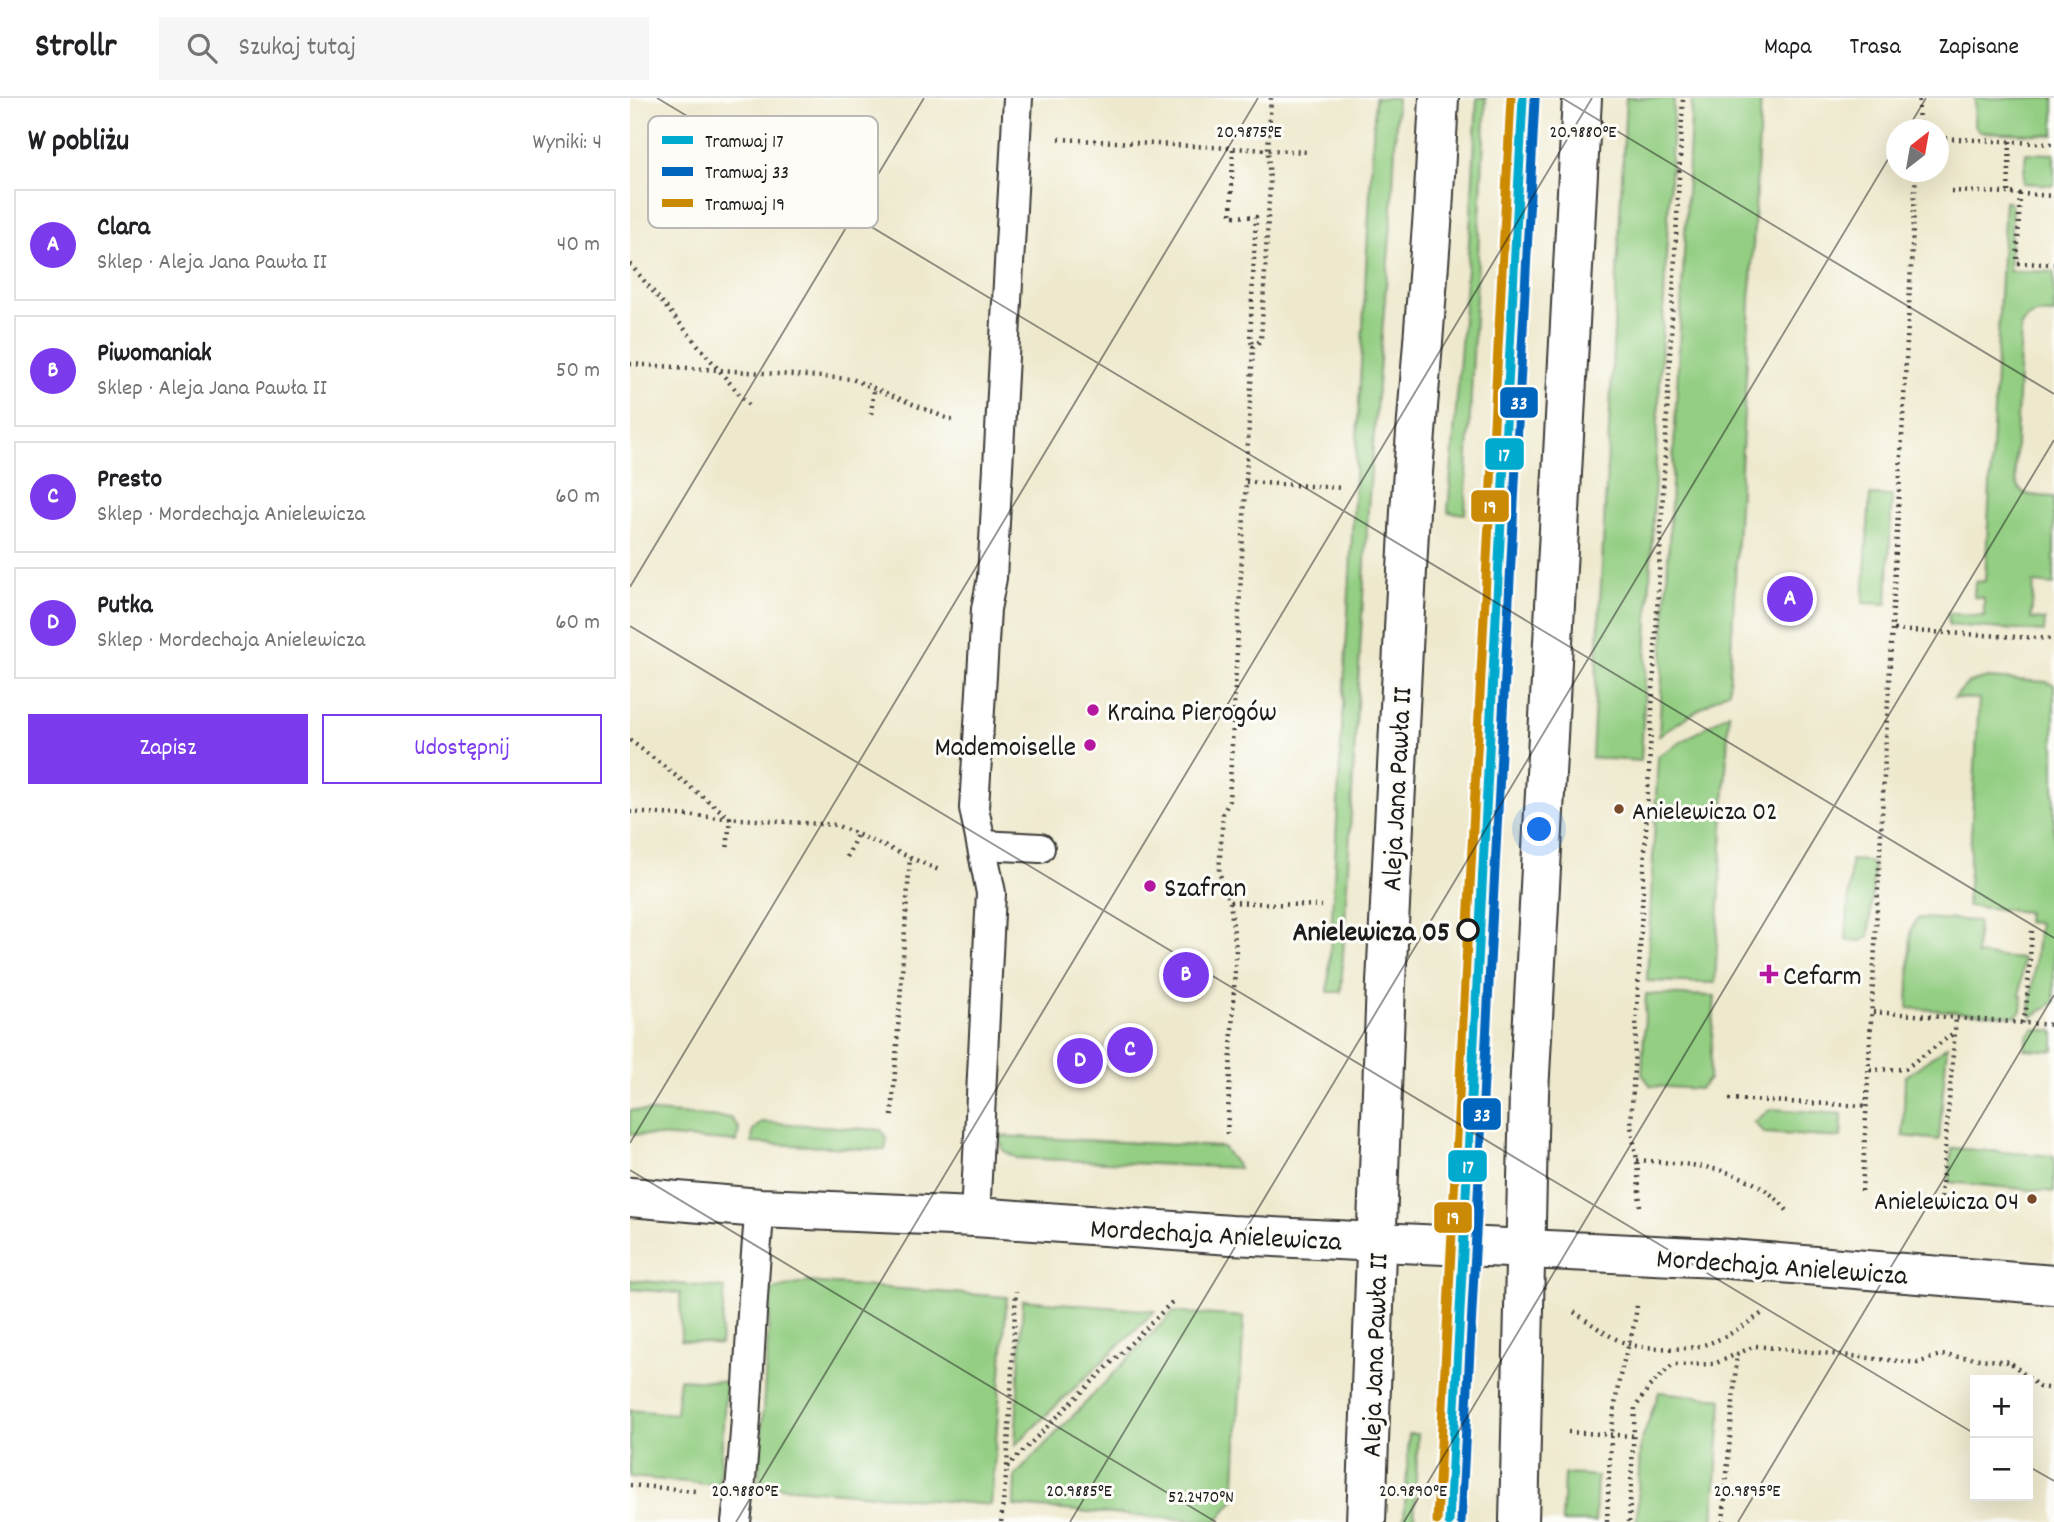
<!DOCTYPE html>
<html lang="pl">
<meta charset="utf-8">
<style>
body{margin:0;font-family:Dekko,sans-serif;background:#f6f6f6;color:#202124}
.controls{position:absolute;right:21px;bottom:21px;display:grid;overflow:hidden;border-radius:0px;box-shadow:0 7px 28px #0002}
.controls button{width:63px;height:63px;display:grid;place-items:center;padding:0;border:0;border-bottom:2px solid #e0e0e0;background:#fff;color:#202124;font:35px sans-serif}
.compass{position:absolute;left:1256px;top:21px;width:63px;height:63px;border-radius:50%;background:#fff;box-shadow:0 7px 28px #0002;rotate:31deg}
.you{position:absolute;left:910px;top:732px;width:24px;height:24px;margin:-18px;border:5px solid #fff;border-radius:50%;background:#1a73e8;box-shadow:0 0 0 10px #1a73e833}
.badge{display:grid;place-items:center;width:46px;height:46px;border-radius:50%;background:#7c3aed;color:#fff;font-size:23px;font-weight:700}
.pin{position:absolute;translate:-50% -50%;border:4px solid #fff;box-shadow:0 2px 7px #0006}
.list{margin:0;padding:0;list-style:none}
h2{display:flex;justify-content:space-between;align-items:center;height:91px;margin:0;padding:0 28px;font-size:30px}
h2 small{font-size:23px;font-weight:400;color:#757577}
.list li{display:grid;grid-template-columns:46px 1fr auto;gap:21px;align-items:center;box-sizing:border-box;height:112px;margin:0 14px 14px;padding:0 14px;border:2px solid #e0e0e0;border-radius:0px}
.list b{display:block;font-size:26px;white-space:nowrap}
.list p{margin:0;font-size:23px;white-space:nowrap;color:#757577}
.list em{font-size:23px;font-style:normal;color:#757577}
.actions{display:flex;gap:14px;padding:21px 28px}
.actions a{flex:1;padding:16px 0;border:2px solid #7c3aed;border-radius:0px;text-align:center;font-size:24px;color:#7c3aed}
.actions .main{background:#7c3aed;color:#fff}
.icon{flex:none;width:38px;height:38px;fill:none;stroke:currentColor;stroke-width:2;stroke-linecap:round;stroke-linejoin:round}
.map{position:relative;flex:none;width:1424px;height:1424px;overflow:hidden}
header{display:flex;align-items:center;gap:42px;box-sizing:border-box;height:98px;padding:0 35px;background:#fff;border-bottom:2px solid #e0e0e0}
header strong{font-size:33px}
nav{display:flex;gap:38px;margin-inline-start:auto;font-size:24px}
.search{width:490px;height:63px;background:#f6f6f6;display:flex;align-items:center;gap:18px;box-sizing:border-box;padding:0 24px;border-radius:0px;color:#757577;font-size:26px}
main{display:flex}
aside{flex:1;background:#fff}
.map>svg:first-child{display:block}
.green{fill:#93ce82;stroke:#58754f;stroke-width:2}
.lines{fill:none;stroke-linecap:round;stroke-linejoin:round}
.lane-casing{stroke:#3c3b37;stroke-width:32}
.secondary-casing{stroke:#3c3b37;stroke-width:42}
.path{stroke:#3c3b37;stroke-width:4.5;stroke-dasharray:2 5;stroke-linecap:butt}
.lane{stroke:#fff;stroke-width:28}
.secondary{stroke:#fff;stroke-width:38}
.tram-1-casing{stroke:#fdfcf7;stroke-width:14}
.tram-2-casing{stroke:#fdfcf7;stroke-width:14}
.tram-3-casing{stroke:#fdfcf7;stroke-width:14}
.tram-1{stroke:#00a9ce;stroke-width:9}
.tram-2{stroke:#0065bd;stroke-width:9}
.tram-3{stroke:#cb8a06;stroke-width:9}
.ticks{fill:none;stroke:#1c1c1c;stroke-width:2;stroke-opacity:0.45}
.poi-dot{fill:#b5179e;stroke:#fdfcf7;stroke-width:2.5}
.bus-dot{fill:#7a4b2a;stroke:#fdfcf7;stroke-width:2.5}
.stop-dot{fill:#fdfcf7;stroke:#1c1c1c;stroke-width:3.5}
.labels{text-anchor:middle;stroke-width:6;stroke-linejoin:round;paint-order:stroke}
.bus-label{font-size:26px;fill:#1c1c1c;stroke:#fdfcf7;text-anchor:start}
.poi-label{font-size:28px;fill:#1c1c1c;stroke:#fdfcf7;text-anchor:start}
.street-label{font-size:28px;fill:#1c1c1c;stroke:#fdfcf7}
.stop-label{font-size:28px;font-weight:bold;fill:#1c1c1c;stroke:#fdfcf7;text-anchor:end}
.key{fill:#fdfcf7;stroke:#bab9b5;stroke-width:2}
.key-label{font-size:19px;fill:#1c1c1c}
.ticks-label{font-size:18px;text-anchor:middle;fill:#1c1c1c;stroke:#fdfcf7;stroke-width:6;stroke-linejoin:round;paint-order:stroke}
.line-badge{stroke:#fdfcf7;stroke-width:2.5}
.badge-label{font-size:19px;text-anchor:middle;font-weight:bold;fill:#fff}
</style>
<header>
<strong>Strollr</strong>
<div class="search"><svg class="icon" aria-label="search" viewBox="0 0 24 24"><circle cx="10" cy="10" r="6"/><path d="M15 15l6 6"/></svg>Szukaj tutaj</div>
<nav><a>Mapa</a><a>Trasa</a><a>Zapisane</a></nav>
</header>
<main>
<aside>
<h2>W pobliżu<small>Wyniki: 4</small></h2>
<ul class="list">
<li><span class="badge">A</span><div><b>Clara</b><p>Sklep · Aleja Jana Pawła II</p></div><em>40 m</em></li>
<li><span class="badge">B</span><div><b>Piwomaniak</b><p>Sklep · Aleja Jana Pawła II</p></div><em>50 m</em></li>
<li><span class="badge">C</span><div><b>Presto</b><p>Sklep · Mordechaja Anielewicza</p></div><em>60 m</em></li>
<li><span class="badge">D</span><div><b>Putka</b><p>Sklep · Mordechaja Anielewicza</p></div><em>60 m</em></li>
</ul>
<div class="actions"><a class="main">Zapisz</a><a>Udostępnij</a></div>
</aside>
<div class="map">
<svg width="1424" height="1424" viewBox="0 0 1424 1424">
<rect width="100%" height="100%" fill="#fdfcf7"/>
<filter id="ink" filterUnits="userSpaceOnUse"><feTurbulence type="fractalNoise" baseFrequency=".0143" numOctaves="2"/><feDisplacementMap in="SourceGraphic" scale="14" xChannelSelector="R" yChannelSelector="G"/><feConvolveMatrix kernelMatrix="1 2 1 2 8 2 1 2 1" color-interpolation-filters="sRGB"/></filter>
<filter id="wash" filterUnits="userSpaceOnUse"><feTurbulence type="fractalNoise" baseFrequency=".00686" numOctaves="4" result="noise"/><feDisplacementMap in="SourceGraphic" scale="28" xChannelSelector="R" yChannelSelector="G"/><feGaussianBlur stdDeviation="1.57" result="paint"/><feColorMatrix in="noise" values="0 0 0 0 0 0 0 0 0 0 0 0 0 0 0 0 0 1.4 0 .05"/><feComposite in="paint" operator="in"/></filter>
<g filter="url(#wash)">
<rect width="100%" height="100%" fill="#eee9cd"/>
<g class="green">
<polygon points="745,0 767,0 762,113 738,411 711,894 698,894"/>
<polygon points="847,0 856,0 835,416 818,414 841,118"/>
<polygon points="996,0 1044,0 1011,663 962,660"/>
<polygon points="1062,0 1131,0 1099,592 1029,637"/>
<polygon points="1345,0 1424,0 1424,37 1350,34 1344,27"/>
<polygon points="1396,55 1424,56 1424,87 1393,85"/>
<path d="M1375 103 1380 105 1382 110 1379 173 1424 174V216C1409 215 1400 214 1391 228L1385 370C1385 401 1399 397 1424 399V487L1404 485 1401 521 1415 522 1414 534 1319 527 1318 515 1354 518V500L1344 499 1345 484 1355 483Z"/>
<polygon points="1240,397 1262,398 1257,506 1233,505"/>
<polygon points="1358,580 1417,584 1424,587 1424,904 1402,919 1400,913 1409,825 1396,824 1397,814 1337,808 1349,601 1324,600 1338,585"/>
<polygon points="1099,615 1085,885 1017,883 1028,658"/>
<polygon points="1221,762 1237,763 1244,767 1239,838 1232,843 1216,842"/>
<polygon points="1290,820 1348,823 1346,857 1393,861 1390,897 1392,898 1391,913 1386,918 1278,910 1281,832 1286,822"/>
<polygon points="1016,896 1085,898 1079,981 1070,991 1021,988 1012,976"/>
<polygon points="1404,931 1424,933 1424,953 1394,951 1398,937"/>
<polygon points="1317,948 1309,1042 1273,1038 1275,979"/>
<polygon points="1141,1011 1212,1016 1211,1040 1134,1035 1124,1024"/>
<polygon points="0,1012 101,1020 109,1030 107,1044 0,1036"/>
<polygon points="132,1024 251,1032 257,1041 255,1052 122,1045 123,1032"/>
<polygon points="370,1038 593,1049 609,1070 387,1060 373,1052"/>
<polygon points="1322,1050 1424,1058 1424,1094 1319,1084"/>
<polygon points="0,1182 95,1190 90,1247 51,1242 50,1195 0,1191"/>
<polygon points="177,1184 377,1199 361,1407 128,1387 141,1192"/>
<polygon points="393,1202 525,1213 385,1347"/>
<polygon points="543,1214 614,1219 604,1402 586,1424 384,1408 385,1378"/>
<polygon points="49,1281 96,1284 89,1387 0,1379 0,1312 46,1316"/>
<polygon points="1029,1294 1092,1301 1083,1424 1007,1424 1010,1347"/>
<polygon points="779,1336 788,1336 784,1424 774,1424"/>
<polygon points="934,1376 967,1378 965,1424 932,1424"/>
</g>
</g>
<g filter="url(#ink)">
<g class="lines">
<defs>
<g id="lane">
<polyline points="352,747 410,750"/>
<polyline points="345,1119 361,795 344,710 356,511 362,480 388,0"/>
<path d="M106 1424C120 1320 119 1214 130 1110"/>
</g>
<g id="secondary">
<polyline points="0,1099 130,1110 345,1119 601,1137 1087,1160 1424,1187"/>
<polyline points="736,1424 756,885 780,413 803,114 809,0"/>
<polyline points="889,1424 899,995 952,0"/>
</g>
</defs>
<use href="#lane" class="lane-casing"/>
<use href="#secondary" class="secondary-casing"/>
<g class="path">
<polyline points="1288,32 1289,0"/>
<polyline points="1308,40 1424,46"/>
<polyline points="429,41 678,54"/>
<polyline points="1380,43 1378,95 1424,98"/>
<polyline points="603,51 601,118 626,119 620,241 623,249"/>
<polyline points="1321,93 1378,95"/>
<polyline points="1390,96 1387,165 1424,166"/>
<polyline points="0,166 120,309"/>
<polyline points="0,266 222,281 326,324"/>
<polyline points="241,316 244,291"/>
<polyline points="616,384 713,390"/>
<polyline points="1264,532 1424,541"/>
<polyline points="0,642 100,720 97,753"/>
<polyline points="0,714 206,727 311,773"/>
<polyline points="217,759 227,736"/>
<polyline points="600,804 692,808"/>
<polyline points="1243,914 1424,927"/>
<polyline points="1392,925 1396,913 1402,833"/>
<polyline points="1240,972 1275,971 1324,935"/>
<polyline points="1099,1001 1237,1008"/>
<polyline points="262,1018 280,759"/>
<polyline points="597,1036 606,851 600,804 589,774 593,716 599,703 623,249 631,242 640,85 638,52 641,0"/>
<path d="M1007 1062C1063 1067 1122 1067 1159 1115"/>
<polyline points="1232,1093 1286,74"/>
<polyline points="1311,1099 1326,920"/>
<polyline points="1010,1108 1007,1062 1001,1028 1053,0"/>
<path d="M944 1214C961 1225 977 1238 995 1245 1005 1249 1017 1249 1028 1250 1075 1254 1096 1240 1134 1214"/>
<polyline points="938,1334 1003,1338"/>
<polyline points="377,1369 542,1204"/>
<polyline points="0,1387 65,1393"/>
<polyline points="371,1424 377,1369 386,1193"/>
<path d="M977 1424C979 1377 980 1330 989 1283 994 1256 1006 1232 1007 1204"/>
<polyline points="999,1424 1005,1310 1019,1289 1042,1267 1084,1266 1125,1248 1288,1265 1310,1257 1380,1264 1409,1289 1424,1291"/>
<polyline points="1093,1424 1107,1256"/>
</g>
<use href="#lane" class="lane"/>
<use href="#secondary" class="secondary"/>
<defs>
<polyline id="tram-1" points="819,1424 893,0"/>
<polyline id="tram-2" points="831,1424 905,1"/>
<polyline id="tram-3" points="807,1423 881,0"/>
</defs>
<use href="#tram-1" class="tram-1-casing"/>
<use href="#tram-2" class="tram-2-casing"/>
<use href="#tram-3" class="tram-3-casing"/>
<use href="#tram-1" class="tram-1"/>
<use href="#tram-2" class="tram-2"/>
<use href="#tram-3" class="tram-3"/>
</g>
</g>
<path class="ticks" d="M27 0 1424 840M932 0 1424 296M1277 32 1296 0M0 489 294 0M0 528 1345 1336M0 1045 628 0M0 1072 586 1424M1398 1368 1424 1383M106 1424 962 0M440 1424 1266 48M774 1424 1424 342M1108 1424 1424 897"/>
<g class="poi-dot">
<circle cx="463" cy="612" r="7"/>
<circle cx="460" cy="647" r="7"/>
<circle cx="520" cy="788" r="7"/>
<path d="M1135.5 865.5h7v7h7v7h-7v7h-7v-7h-7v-7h7z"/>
</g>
<g class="bus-dot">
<circle cx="989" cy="711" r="6"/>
<circle cx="1402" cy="1101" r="6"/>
</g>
<circle class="stop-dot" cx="838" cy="832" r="10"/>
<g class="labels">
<g class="bus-label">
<text x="1002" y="721">Anielewicza 02</text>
<text x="1389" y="1111" text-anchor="end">Anielewicza 04</text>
</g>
<g class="poi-label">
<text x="477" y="622">Kraina Pierogów</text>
<text x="446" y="657" text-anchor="end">Mademoiselle</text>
<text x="534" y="798">Szafran</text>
<text x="1153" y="886">Cefarm</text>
</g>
<g class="street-label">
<text transform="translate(765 691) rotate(-87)" y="10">Aleja Jana Pawła II</text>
<text transform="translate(586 1135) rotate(3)" y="10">Mordechaja Anielewicza</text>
<text transform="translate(1152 1167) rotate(4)" y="10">Mordechaja Anielewicza</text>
<text transform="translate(743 1257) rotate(-88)" y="10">Aleja Jana Pawła II</text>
</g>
<g class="stop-label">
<text x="820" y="842">Anielewicza 05</text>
</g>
</g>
<rect x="18" y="18" width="230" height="112" rx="10" class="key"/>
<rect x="32" y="38" width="31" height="8" fill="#00a9ce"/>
<rect x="32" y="69" width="31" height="9" fill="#0065bd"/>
<rect x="32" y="101" width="31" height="8" fill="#cb8a06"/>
<g class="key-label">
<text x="75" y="49">Tramwaj 17</text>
<text x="75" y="80">Tramwaj 33</text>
<text x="75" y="112">Tramwaj 19</text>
</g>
<g class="ticks-label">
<text x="619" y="39">20.9875°E</text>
<text x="953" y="39">20.9880°E</text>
<text x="115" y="1398">20.9880°E</text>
<text x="449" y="1398">20.9885°E</text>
<text x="783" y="1398">20.9890°E</text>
<text x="1117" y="1398">20.9895°E</text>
<text x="571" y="1404">52.2470°N</text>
</g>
<g class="line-badge">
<rect x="869" y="288" width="40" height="33" rx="7" fill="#0065bd"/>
<rect x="854" y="339" width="41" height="34" rx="7" fill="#00a9ce"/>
<rect x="840" y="391" width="40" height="34" rx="7" fill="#cb8a06"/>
<rect x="832" y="999" width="40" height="34" rx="7" fill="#0065bd"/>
<rect x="817" y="1051" width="41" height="34" rx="7" fill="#00a9ce"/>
<rect x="803" y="1103" width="40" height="33" rx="7" fill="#cb8a06"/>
</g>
<g class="badge-label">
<text x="889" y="311">33</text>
<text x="874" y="363">17</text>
<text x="860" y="415">19</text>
<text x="852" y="1023">33</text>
<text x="838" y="1075">17</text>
<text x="823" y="1126">19</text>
</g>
</svg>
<div class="controls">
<button>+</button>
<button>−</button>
</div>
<svg class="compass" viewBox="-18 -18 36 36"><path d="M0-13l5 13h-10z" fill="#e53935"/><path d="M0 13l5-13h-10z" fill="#757577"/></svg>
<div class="you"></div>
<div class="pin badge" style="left:1160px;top:501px">A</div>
<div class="pin badge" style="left:556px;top:877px">B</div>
<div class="pin badge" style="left:500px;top:952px">C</div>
<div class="pin badge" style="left:450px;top:963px">D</div>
</div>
</main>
